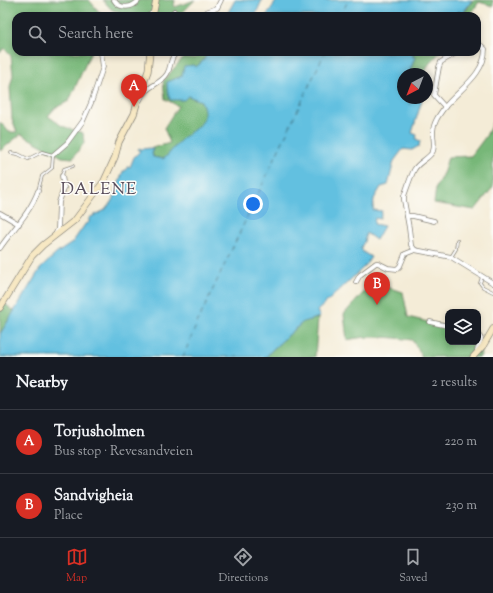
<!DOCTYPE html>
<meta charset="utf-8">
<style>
body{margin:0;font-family:"Sorts Mill Goudy",serif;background:#242831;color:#f1f3f6}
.controls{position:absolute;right:12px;bottom:12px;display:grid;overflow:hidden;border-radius:8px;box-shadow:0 2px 6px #0003}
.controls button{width:36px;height:36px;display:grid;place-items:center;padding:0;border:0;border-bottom:1px solid #363941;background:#171b24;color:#f1f3f6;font:20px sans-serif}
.compass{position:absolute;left:397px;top:68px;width:36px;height:36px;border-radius:50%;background:#171b24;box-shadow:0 2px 6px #0003;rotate:222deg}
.you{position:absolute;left:253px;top:204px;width:14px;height:14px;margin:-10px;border:3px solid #fff;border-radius:50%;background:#1a73e8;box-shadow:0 0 0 6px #1a73e833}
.badge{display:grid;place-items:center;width:26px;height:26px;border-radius:50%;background:#d93025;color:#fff;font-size:13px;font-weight:700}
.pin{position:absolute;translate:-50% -33px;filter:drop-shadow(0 1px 2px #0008)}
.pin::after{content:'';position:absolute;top:21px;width:14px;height:12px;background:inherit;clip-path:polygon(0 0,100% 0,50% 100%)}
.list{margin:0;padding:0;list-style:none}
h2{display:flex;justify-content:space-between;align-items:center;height:52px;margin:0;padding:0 16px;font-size:17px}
h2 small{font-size:13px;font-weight:400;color:#9ea1a6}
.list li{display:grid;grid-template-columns:26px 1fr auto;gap:12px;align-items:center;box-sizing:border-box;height:64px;padding:0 16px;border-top:1px solid #363941}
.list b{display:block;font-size:15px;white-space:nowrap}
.list p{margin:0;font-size:13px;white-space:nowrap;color:#9ea1a6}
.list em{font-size:13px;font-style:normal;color:#9ea1a6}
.icon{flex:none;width:22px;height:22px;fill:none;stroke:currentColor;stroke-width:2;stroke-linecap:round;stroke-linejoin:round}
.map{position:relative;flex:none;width:493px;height:357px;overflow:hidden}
.search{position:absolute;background:#171b24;box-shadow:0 2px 6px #0003;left:12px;right:12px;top:12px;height:44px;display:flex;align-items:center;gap:10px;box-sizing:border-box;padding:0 14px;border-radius:12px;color:#9ea1a6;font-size:15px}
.sheet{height:180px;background:#171b24}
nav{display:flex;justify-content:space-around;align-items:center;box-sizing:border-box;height:56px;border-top:1px solid #363941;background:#171b24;font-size:11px;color:#9ea1a6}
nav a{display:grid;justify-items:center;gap:2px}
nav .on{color:#d93025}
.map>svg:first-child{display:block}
.forest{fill:#77b778;stroke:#4a6a4a}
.water{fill:#62c0e0;stroke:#3f6e7e}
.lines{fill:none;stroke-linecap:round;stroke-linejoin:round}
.ferry{stroke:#385e6a;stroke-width:1;stroke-dasharray:5 4;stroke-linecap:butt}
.lane-casing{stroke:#88847a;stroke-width:3.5}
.street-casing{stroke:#88847a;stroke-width:5.5}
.secondary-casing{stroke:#88847a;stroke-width:7}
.lane{stroke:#fff;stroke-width:2}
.street{stroke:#fff;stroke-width:4}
.secondary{stroke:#f7e8c3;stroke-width:5.5}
.labels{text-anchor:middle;stroke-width:3;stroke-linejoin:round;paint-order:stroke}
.neighbourhood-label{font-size:17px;letter-spacing:1px;fill:#5a4e5c;stroke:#fdfcf7}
</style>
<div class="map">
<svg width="493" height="357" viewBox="0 0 493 357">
<rect width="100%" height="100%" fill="#fdfcf7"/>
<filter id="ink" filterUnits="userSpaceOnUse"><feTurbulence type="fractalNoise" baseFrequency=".025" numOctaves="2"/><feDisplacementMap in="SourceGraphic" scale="8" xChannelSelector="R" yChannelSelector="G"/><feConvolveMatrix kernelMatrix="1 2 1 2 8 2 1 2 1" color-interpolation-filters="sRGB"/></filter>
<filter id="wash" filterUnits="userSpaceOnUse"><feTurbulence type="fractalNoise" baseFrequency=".012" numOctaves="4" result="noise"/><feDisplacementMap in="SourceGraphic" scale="16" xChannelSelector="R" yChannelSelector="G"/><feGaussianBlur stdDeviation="0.9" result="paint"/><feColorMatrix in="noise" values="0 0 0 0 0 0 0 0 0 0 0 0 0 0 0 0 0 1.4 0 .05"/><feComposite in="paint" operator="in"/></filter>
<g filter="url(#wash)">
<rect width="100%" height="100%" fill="#f4ecd7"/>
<g class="forest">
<polygon points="0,0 89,0 101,14 100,16 16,16 16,52 91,52 69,101 55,108 48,116 62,126 83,133 84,143 73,158 62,157 21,134 0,151 0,122 9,132 17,132 12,119 10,87 13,75 11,56 4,48 0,53"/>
<polygon points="103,0 175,0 174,6 175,7 195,0 179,16 125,16 111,9"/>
<polygon points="473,0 493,0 493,6 479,2 469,16 460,15 458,16 456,15 459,11 463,15"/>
<path d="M202 52H208L203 61 196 67 193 65 182 76 167 82V88L201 101C213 126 195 127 180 141 174 147 170 154 163 159L153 157 152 148 170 143 164 128 178 106 165 99 163 81 183 58H196Z"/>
<polygon points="415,52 440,52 429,64 424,74 409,74 415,57 412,57"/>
<polygon points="493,121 493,187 475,210 434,203 436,187 444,171 448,157 471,156 486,136"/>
<path d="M377 284 403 292 408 317 448 327V342H478V339L481 355 480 357H421V354L412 340C390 337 368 335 347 340L344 314 366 290Z"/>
<polygon points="0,300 14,311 0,334"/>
<polygon points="318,318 315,357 266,357 272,350 303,322"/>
</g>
<g class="water">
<polygon points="235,0 262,0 255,16 226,16"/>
<polygon points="277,0 472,0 463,13 464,15 459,11 456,14 458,16 266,16"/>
<path d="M208 52H415L412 56 415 57 409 74H403V98H412L409 104H411L415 98H419L422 100 412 133 417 135 416 139 420 141 419 146 412 150 403 149 394 161 388 185 381 187 374 199 373 210 382 211 380 219 375 218 374 224 384 226 376 240 366 233 364 242 361 247 363 252 371 257 365 266 317 311 320 317 303 322 272 350 266 357H0V334L40 269 57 253 72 243 86 223 87 224 89 222V218L105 210 114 198 123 171H125L128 166 130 167 134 157 140 151 138 150 139 148 141 149 151 148 153 149 152 153 153 157 163 159C171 153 175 145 183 138 197 126 211 123 201 101L188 96 184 100H170L167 88V82L182 76 184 66 193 65 196 67 203 61Z"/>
</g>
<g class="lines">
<g class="ferry">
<polyline points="341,16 348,0"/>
<polyline points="183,357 198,321 325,52"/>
</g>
</g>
</g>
<g filter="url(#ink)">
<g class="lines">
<defs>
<g id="lane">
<polyline points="11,153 18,154 28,159 42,152 53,155 52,168 42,176 38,191"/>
<polyline points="62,175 64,169 73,166"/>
<polyline points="451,257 456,249 457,240"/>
<polyline points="482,277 480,283 483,287 493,292"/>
</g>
<g id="street">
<path d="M114 0C120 10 133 8 139 0"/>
<polyline points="174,11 178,16"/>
<polyline points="148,16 154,12"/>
<polyline points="200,16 206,12 217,8 221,0"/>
<path d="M477 42 485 49C485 75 458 90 444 108 439 115 433 123 433 132 433 138 435 145 433 151 429 159 418 162 414 170 410 178 407 188 404 196V200L409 228 411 245 415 250 451 257 493 283"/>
<path d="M140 100C145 86 160 85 167 74 172 66 169 57 178 52"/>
<polyline points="445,107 434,95 439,67 441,62 458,52"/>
<polyline points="53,155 67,143 83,121 91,103 103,67 101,52"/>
<polyline points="0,213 19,224"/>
<polyline points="407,216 413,216 434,221"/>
<polyline points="55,235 58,229 59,202 64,188 62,176"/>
<path d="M0 248C13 229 30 213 38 191"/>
<polyline points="356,282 360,275 376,263 378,263 388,268 397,269 400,266 405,254 415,250"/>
<polyline points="430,322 448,326"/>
<polyline points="478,352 477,350 481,339 478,334"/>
</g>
<g id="secondary">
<polyline points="153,16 156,0"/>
<polyline points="0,308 32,256 43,245 75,220 104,181 115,157 119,142 134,114 140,93 148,71 150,52"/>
<polyline points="473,357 483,346 493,329"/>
</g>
</defs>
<use href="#lane" class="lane-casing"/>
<use href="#street" class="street-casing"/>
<use href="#secondary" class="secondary-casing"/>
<use href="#lane" class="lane"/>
<use href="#street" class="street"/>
<use href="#secondary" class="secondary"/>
</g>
</g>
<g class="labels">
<g class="neighbourhood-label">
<text x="99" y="194">DALENE</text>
</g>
</g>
</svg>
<div class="controls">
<button><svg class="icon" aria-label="layers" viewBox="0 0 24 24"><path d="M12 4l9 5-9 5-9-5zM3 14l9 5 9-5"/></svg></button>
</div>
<svg class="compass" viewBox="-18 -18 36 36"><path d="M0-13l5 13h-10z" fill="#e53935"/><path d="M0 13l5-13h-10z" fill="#9ea1a6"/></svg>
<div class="you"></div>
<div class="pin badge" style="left:134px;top:107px">A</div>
<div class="pin badge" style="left:377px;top:305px">B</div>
<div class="search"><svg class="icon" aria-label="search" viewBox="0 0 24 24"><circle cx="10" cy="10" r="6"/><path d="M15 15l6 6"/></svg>Search here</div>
</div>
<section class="sheet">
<h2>Nearby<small>2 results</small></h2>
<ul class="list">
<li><span class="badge">A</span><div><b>Torjusholmen</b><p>Bus stop · Revesandveien</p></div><em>220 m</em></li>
<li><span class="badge">B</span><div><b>Sandvigheia</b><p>Place</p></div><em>230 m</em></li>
</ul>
</section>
<nav>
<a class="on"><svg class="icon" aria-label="map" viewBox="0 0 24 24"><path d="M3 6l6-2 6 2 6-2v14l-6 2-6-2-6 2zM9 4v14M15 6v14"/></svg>Map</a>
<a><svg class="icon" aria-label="directions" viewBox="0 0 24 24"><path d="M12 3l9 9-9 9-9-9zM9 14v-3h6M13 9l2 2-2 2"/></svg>Directions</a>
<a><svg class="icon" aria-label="saved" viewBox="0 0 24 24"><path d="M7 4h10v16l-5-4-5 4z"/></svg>Saved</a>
</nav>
